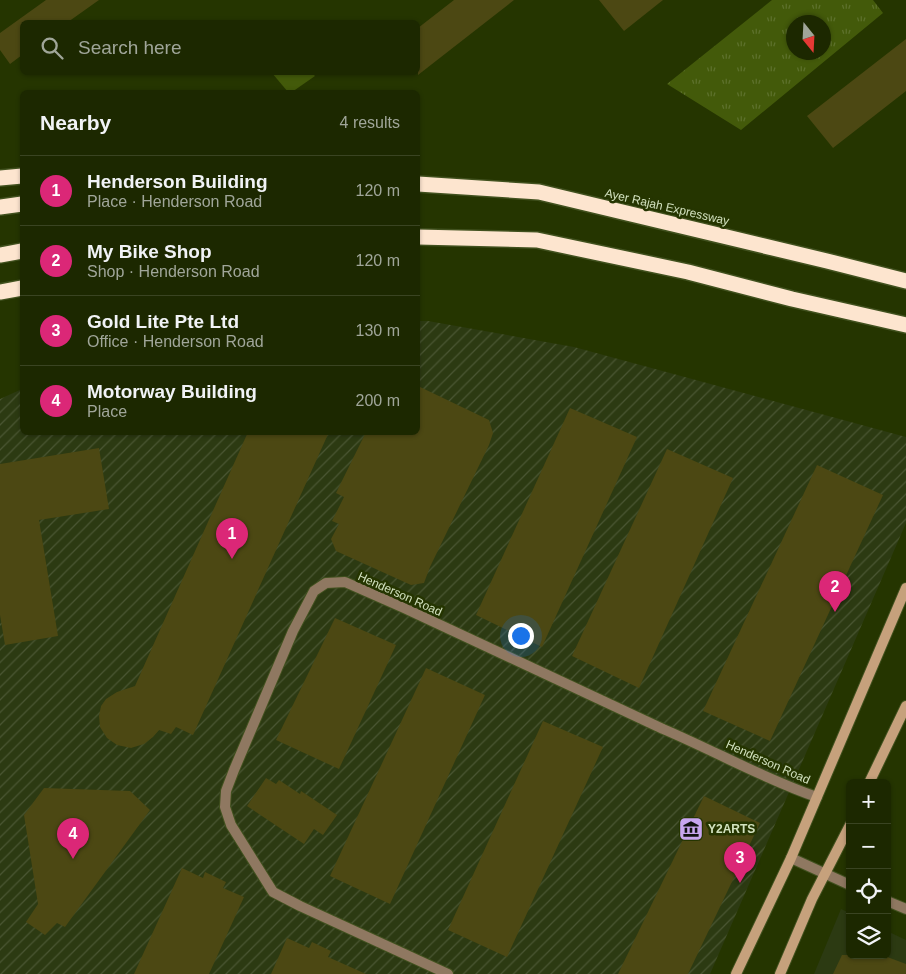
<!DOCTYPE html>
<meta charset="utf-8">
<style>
body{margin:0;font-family:Helvetica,sans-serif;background:#25300a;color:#f1f3f6}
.controls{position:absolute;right:15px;bottom:15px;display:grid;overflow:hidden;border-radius:8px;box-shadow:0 1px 4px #0004}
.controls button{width:45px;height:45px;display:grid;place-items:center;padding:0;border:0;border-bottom:1px solid #3a4422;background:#1c2800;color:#f1f3f6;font:25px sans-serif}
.compass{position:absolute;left:786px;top:15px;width:45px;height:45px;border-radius:50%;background:#1c2800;box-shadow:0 1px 4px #0004;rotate:162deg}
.you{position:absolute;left:520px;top:635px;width:18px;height:18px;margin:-12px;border:4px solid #fff;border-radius:50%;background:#1a73e8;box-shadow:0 0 0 8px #1a73e833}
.badge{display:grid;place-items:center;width:32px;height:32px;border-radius:50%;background:#db2777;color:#fff;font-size:16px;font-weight:700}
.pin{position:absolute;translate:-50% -41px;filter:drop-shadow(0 1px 2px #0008)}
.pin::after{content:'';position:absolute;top:26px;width:18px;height:15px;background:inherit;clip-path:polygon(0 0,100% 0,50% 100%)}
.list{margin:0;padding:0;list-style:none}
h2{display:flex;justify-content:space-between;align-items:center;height:65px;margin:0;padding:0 20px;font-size:21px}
h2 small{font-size:16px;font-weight:400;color:#a0a699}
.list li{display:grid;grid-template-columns:32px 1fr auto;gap:15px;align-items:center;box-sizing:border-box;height:70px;padding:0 20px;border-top:1px solid #3a4422}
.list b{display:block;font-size:19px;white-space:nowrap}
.list p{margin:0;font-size:16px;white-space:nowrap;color:#a0a699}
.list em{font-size:16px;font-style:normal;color:#a0a699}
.icon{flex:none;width:28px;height:28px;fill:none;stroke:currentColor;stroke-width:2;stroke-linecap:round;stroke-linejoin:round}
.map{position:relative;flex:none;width:906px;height:974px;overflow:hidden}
.search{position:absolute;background:#1c2800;box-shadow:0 1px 4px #0004;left:20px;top:20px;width:400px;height:55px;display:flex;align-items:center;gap:12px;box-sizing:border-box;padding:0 18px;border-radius:8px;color:#a0a699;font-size:19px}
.panel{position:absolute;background:#1c2800;box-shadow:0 1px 4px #0004;left:20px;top:90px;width:400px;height:345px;border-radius:8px}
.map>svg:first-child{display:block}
.built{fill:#2c3a12}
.industrial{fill:url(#industrial-furrows)}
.grass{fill:url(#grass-tufts);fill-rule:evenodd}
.park{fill:#435a0a}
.building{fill:#4c4813}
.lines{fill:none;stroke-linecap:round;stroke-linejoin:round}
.minor-casing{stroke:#41511e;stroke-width:12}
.secondary-casing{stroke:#41511e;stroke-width:12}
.motorway-casing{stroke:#41511e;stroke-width:18}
.minor{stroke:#8f7861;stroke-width:10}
.secondary{stroke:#c6a17c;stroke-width:10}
.motorway{stroke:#fde5cf;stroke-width:15}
.labels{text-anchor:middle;stroke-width:5;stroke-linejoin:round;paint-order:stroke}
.street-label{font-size:12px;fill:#d2e1be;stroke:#253500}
.poi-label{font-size:12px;font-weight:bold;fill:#d2e1be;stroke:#253500;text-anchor:start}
</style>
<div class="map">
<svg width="906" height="974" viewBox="0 0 906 974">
<defs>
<pattern id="industrial-furrows" width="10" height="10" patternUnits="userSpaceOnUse" patternTransform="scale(1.25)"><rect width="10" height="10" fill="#2c3a12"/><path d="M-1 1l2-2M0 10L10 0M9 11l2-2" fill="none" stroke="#4a5633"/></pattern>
<pattern id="grass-tufts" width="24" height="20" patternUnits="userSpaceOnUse" patternTransform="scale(1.25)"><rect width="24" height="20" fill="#435a0a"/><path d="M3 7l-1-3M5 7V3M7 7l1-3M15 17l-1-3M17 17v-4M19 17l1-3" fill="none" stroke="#5d712c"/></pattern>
</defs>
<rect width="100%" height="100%" fill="#253500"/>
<polygon class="built" points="841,909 850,913 850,955 887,955 887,931 906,940 906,974 814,974"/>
<polygon class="industrial" points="418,321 428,321 574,347 906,437 906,523 710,974 0,974 0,399 22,389 22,432 418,432"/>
<path class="grass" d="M772 0H873L883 13 741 130 667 84ZM794 22H824V52H794Z"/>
<polygon class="park" points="272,73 312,73 315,76 292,92 288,92"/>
<g class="building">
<polygon points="46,0 99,0 68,22 22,22 22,55 10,64 0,50 0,33"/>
<polygon points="454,0 514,0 418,75 418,28"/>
<polygon points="599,0 663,0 624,31"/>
<polygon points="906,39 906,91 833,148 807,116"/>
<polygon points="418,386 489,420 493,433 489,445 430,567 424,583 411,585 336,551 331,539 339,524 332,521 344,497 336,493 366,432 418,432"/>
<polygon points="570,408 637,437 542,647 476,615"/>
<polygon points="248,432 329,432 193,735 176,727 171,734 159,730 153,737 144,744 131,748 117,745 107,738 100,727 99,716 101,706 106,699 117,692 135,686"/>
<polygon points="99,448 109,509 39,520 58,636 5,645 0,615 0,464"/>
<polygon points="667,449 733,478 639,688 572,656"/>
<polygon points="817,465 883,495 770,741 703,711"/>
<polygon points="335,618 396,645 339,769 276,740"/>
<polygon points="426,668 485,695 390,904 330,876"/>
<polygon points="543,721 603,747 507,957 448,930"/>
<polygon points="266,778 276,784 279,780 300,794 301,791 337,815 323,835 314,829 304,844 247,806"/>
<polygon points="44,788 130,791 150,810 65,927 57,923 45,935 26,922 38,904 24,815"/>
<polygon points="704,796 760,823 688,974 618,974"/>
<polygon points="182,868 203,878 205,872 226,882 223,888 244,897 209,974 134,974"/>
<polygon points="287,938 309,948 312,942 331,951 328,957 366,974 271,974"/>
<polygon points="842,955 882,955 906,964 906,974 833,974"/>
</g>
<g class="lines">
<defs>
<g id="minor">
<polyline points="791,858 850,885"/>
<polyline points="887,901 906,909"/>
<path d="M448 974 300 906 273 892 231 825 225 807 226 791 234 770 293 631 314 591 326 583 345 582 404 608 663 729C715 751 764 779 817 797"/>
</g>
<g id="secondary">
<polyline points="869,783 906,706"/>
<polyline points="736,974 791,858 906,588"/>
<polyline points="780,974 812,899 850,825"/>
</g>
<g id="motorway">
<polyline points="0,178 22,176"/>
<polyline points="418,184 539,192 827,261 906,281"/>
<polyline points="0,207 22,204"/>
<polyline points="418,237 537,240 688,272 792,299 906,325"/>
<polyline points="0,255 22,251"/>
<polyline points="0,292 22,288"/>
</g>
</defs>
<use href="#minor" class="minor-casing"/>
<use href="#secondary" class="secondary-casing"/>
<use href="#motorway" class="motorway-casing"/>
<use href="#minor" class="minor"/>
<use href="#secondary" class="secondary"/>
<use href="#motorway" class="motorway"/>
</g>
<defs>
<symbol id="museum-square" viewBox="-11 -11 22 22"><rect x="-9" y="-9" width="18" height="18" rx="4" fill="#c8a5ef" stroke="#253500"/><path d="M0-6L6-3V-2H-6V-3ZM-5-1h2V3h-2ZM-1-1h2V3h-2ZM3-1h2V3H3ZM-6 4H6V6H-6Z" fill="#111"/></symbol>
</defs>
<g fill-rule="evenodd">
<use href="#museum-square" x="677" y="815" width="28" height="28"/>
</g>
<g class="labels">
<g class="street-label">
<text transform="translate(667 207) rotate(13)" y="4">Ayer Rajah Expressway</text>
<text transform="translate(400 594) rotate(24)" y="4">Henderson Road</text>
<text transform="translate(768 762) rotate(24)" y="4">Henderson Road</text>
</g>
<g class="poi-label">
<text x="708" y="833">Y2ARTS</text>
</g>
</g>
</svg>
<div class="controls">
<button>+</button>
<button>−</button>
<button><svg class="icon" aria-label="locate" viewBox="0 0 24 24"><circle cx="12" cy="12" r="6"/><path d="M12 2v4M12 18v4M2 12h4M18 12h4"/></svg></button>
<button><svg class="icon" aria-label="layers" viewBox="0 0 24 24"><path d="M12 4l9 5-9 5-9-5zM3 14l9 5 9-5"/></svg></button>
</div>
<svg class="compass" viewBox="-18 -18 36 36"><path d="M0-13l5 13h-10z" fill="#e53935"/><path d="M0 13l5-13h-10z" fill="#a0a699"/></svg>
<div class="you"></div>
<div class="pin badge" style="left:232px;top:559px">1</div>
<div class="pin badge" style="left:835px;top:612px">2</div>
<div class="pin badge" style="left:740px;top:883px">3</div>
<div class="pin badge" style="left:73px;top:859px">4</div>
<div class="search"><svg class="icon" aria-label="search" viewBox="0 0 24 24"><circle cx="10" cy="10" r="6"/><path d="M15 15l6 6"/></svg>Search here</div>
<section class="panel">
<h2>Nearby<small>4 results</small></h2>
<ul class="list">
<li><span class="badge">1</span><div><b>Henderson Building</b><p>Place · Henderson Road</p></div><em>120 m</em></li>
<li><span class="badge">2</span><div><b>My Bike Shop</b><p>Shop · Henderson Road</p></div><em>120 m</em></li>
<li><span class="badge">3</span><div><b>Gold Lite Pte Ltd</b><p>Office · Henderson Road</p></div><em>130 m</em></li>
<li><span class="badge">4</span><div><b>Motorway Building</b><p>Place</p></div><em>200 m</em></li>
</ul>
</section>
</div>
